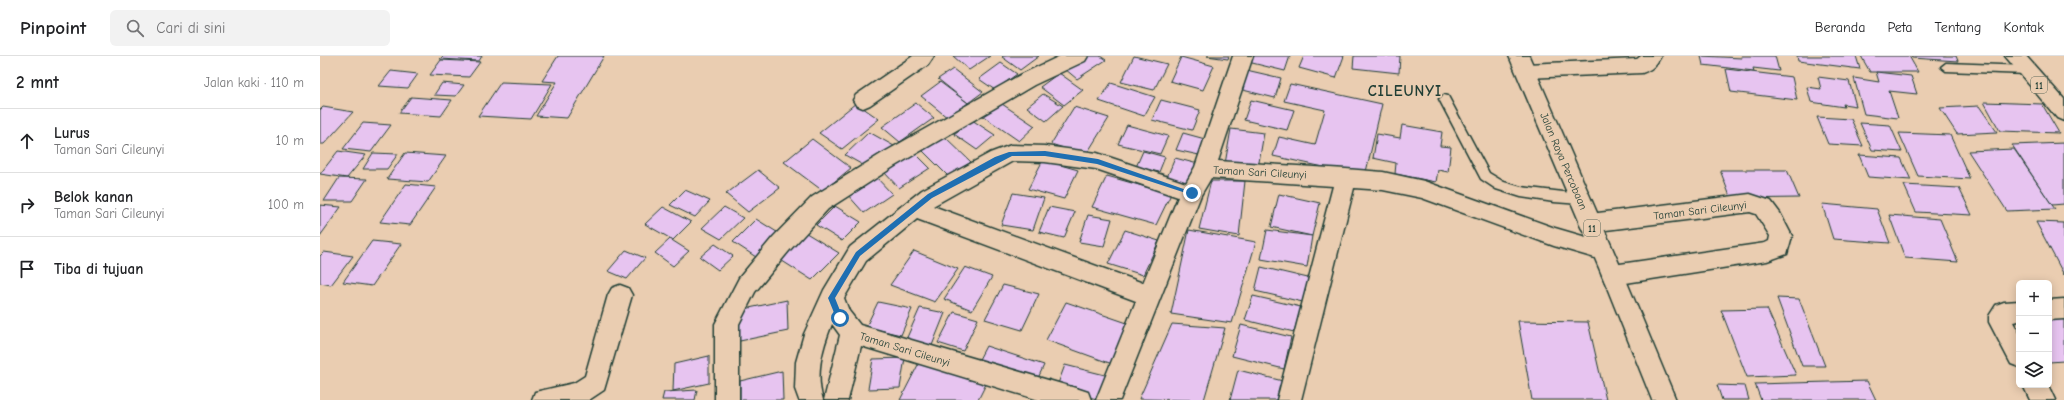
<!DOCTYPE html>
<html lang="id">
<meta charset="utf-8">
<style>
body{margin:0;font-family:"Comic Neue",sans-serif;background:#f2f2f2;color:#202124}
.controls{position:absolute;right:12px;bottom:12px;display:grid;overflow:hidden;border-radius:6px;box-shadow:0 2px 10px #0003}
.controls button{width:36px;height:36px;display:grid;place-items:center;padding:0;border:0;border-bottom:1px solid #e0e0e0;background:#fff;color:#202124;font:20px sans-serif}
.stop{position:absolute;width:12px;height:12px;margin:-9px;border:3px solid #1f6fb2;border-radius:50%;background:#fff}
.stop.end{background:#1f6fb2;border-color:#fff;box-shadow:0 1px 4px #0008}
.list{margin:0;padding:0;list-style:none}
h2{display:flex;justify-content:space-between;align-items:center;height:52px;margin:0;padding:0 16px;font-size:17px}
h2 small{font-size:13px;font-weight:400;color:#757577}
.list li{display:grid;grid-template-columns:26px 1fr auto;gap:12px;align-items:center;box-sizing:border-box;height:64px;padding:0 16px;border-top:1px solid #e0e0e0}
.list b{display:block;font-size:15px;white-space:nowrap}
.list p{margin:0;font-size:13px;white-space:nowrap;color:#757577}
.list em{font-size:13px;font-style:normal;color:#757577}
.icon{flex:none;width:22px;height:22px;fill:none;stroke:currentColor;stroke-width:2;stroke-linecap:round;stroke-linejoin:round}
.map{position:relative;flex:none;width:1744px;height:344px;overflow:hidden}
header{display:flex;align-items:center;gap:24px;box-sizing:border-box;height:56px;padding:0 20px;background:#fff;border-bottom:1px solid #e0e0e0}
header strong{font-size:19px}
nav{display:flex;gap:22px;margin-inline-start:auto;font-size:14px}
.search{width:280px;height:36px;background:#f2f2f2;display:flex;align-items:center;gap:10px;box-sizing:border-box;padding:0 14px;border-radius:6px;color:#757577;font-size:15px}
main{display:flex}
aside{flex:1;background:#fff}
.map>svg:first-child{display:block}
.building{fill:#e7c4f0;stroke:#1f3d34}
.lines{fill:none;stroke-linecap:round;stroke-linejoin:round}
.lane-casing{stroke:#1f3d34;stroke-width:3}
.street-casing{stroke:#1f3d34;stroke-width:3}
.highway-casing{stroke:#1f3d34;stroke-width:3}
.lane{fill:#eacdb1;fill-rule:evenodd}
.street{fill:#eacdb1;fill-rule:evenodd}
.highway{fill:#eacdb1;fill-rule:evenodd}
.route{fill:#1f6fb2}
.labels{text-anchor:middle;stroke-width:3.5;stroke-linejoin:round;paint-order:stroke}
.shield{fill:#eacdb1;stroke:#5c685a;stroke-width:1}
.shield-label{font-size:10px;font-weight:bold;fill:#1f3d34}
.street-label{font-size:11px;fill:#1f3d34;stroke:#eacdb1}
.district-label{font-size:15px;font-weight:bold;letter-spacing:1px;fill:#1f3d34;stroke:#eacdb1}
</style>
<header>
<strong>Pinpoint</strong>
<div class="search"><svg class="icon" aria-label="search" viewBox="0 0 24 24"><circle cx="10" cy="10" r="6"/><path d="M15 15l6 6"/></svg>Cari di sini</div>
<nav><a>Beranda</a><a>Peta</a><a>Tentang</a><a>Kontak</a></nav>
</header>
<main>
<aside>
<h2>2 mnt<small>Jalan kaki · 110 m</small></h2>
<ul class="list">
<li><svg class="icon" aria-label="ahead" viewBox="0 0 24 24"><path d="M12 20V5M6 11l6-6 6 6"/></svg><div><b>Lurus</b><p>Taman Sari Cileunyi</p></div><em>10 m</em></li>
<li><svg class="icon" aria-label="right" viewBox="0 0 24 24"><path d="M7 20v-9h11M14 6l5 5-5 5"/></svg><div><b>Belok kanan</b><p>Taman Sari Cileunyi</p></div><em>100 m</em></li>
<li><svg class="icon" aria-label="arrive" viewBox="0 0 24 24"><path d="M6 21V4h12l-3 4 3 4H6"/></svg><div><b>Tiba di tujuan</b></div></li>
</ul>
</aside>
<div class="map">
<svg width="1744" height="344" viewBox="0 0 1744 344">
<rect width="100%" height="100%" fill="#eacdb1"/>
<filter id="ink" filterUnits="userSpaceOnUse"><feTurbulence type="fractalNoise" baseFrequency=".025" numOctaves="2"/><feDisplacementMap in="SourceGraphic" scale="8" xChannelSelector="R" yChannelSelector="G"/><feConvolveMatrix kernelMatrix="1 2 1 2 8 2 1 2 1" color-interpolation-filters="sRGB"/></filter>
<g filter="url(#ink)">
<g class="building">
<polygon points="123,0 162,0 159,5 120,3"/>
<polygon points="238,0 284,0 247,62 216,60 237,26 222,25"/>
<polygon points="633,0 670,0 649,14"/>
<polygon points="719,0 700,14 682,1 683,0"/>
<polygon points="765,0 780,0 786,4 757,23 745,13"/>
<polygon points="814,0 847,8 834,34 801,26"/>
<polygon points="887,0 909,0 908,3"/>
<polygon points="930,0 970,0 965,15 928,6"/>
<polygon points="984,0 1024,0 1016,22 979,12"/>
<polygon points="1034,0 1080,0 1079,17 1033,12"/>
<polygon points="1381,0 1422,2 1421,0 1455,0 1459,15 1433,12 1434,15 1383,9"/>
<polygon points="1477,0 1536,0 1540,13 1478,5"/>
<polygon points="1541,0 1589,0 1598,16 1550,16"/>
<polygon points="1591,0 1636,0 1638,5 1592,2"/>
<polygon points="861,1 894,10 883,34 850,25"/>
<polygon points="121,4 160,6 149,21 110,19"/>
<polygon points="681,7 697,18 675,34 659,23"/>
<polygon points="633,13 663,36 648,47 618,23"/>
<polygon points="922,13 961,22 955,42 915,32"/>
<polygon points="1406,13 1472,21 1477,44 1411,36"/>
<polygon points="71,15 98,18 88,32 59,30"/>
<polygon points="1556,16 1591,20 1597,38 1569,35 1578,62 1544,58 1534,22 1559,26"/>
<polygon points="739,17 763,34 744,49 720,31"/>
<polygon points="1498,21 1529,25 1536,50 1523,48 1524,51 1491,46 1487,31 1501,33"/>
<polygon points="181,26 232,28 211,63 158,60"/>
<polygon points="620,26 648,47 628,62 601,40"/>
<polygon points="122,27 144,29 136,40 114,39"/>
<polygon points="791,27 835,41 824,60 779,45"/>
<polygon points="970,28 1062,48 1045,120 953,100 959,81 995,89 1005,54 964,45"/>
<polygon points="723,38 743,50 726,65 707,51"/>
<polygon points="91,41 132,44 121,60 79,57"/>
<polygon points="841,44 880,54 872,74 832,64"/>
<polygon points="931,44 974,54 967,74 924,64"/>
<polygon points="679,46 715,70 699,85 663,60"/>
<polygon points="1664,46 1722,48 1739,77 1680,75"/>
<polygon points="536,47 559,63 522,93 499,77"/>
<polygon points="596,47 614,62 580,86 562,71"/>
<polygon points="1659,50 1677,76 1637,78 1620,52"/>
<polygon points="3,51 33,56 4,88 0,88 0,54"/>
<polygon points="754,51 789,62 766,99 731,88"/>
<polygon points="1497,61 1531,63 1543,90 1508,88"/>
<polygon points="652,64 675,79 657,94 634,78"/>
<polygon points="43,67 71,69 51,96 23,93"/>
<polygon points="1540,67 1570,69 1582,96 1552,94"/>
<polygon points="807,69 848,80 840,98 798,88"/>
<polygon points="1082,69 1122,76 1120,90 1131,91 1128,116 1118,114 1116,126 1075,118 1076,107 1053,102 1057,78 1080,82"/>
<polygon points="911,73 944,77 938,112 905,108"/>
<polygon points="549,76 574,90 550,113 525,99"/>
<polygon points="863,77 885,83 879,99 856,94"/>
<polygon points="1579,77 1630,79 1650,123 1598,120"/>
<polygon points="623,79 651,106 629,121 601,93"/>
<polygon points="492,83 531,112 503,135 464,106"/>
<polygon points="1744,87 1744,148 1732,149 1692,89"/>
<polygon points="1694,93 1732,149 1735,153 1687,155 1648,95"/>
<polygon points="18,95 46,99 27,122 0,118"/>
<polygon points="593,95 610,112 579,132 563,115"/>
<polygon points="823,95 845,101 839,116 816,111"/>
<polygon points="53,97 78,98 67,113 43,113"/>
<polygon points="85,97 126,100 108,126 67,123"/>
<polygon points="1539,99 1581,102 1591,124 1548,121"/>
<polygon points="855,102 878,108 869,132 845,126"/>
<polygon points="723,104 758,114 744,143 708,133"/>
<polygon points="438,114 460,132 428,156 406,138"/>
<polygon points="1400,114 1467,114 1479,142 1411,143"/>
<polygon points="555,120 572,138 544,157 527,138"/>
<polygon points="787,120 851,138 836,169 772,151"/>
<polygon points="19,122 47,123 32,145 4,145"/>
<polygon points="891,125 925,125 919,180 879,173"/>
<polygon points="86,128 116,131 90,169 60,166"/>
<polygon points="1584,129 1639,132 1652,159 1596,156"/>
<polygon points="365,134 390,145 375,161 350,149"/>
<polygon points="693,137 724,142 713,174 681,169"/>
<polygon points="959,138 1000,147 992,180 951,171"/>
<polygon points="1502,148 1557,153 1570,187 1513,183"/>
<polygon points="0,149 21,151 0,180"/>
<polygon points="515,150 541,166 522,185 496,169"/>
<polygon points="343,151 371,166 353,184 325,168"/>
<polygon points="404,151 423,162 401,183 382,172"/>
<polygon points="729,151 755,156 744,182 719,176"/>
<polygon points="768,159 792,163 784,190 759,186"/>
<polygon points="1569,159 1620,163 1638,206 1585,202"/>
<polygon points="436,163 460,178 436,201 413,186"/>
<polygon points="1716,166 1744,167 1744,219"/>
<polygon points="805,174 839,185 823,219 788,208"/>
<polygon points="869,174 936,186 912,267 851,258"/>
<polygon points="947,174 992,180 987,211 941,203"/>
<polygon points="483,175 519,197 492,224 456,201"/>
<polygon points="350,183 369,195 353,210 335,197"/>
<polygon points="52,185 81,188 52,230 23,226"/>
<polygon points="395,188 413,200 398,214 380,201"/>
<polygon points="306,194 325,202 307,223 288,215"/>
<polygon points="594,195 638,213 615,246 570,229"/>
<polygon points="4,196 33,200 11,229 0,227 0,200"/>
<polygon points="645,211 672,221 652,254 624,243"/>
<polygon points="941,211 992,223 987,247 935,235"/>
<polygon points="683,229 719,238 702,274 665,263"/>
<polygon points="933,240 981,251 974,276 925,264"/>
<polygon points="1457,242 1479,243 1505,310 1482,310"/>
<polygon points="467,244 468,275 415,286 415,255"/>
<polygon points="558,246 592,253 581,279 546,271"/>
<polygon points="746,246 813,269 795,309 726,284"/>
<polygon points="600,252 625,257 611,292 585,286"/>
<polygon points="1447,253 1476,319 1427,321 1401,254"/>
<polygon points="634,256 658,263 643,295 618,287"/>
<polygon points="1744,259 1744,305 1729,306 1729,260"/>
<polygon points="1198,265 1268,266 1286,344 1212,344"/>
<polygon points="852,268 905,272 884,344 819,343"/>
<polygon points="921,269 971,281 964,313 912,300"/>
<polygon points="666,290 724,309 714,331 655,311"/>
<polygon points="389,300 389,327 353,335 354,308"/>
<polygon points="585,302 580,332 548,333 553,303"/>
<polygon points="600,305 668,324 658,344 580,344"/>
<polygon points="745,309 789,320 781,344 736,333"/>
<polygon points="918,314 967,326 962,344 910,344"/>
<polygon points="462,315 463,344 420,344 420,325"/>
<polygon points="1547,325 1556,344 1441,344 1435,328"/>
<polygon points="1397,329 1425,330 1429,344 1402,344"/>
<polygon points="377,334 375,344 342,344 344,336"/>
</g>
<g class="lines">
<defs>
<g id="lane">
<polygon points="1626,7 1707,10 1712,14 1707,18 1626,15 1621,11"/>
<polygon points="1124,39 1128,40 1169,117 1184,126 1201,131 1260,138 1264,140 1266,143 1264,146 1260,148 1234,146 1201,141 1176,133 1161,123 1119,43"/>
</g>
<g id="street">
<polygon points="593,0 614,0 608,9 550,49 543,52 536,49 533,44 536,39"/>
<polygon points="740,0 768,0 765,5 714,29 575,110 508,153 469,195 435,236 419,268 419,344 395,344 395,268 419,222 453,181 492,141 561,98 700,19"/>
<path d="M913 0H933L898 105 1026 113 1063 116 1104 125 1235 172 1290 188 1293 195 1290 202 1282 204 1234 190 1102 142 1063 134 1034 132 981 344H957L1013 130 891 122 881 139 800 344H776L816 245 597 163 546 205 524 242 529 255 540 269 759 333 768 336 771 344H719L541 290 528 344H504L520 279 512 268C502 293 495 318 503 344H479L475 333 476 306 484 278 504 234 530 191 602 134 670 97 691 89 725 90 777 97 866 127 875 111ZM693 105 725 106 776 113 858 141 823 227 613 150Z"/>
<path d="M1321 0H1341C1336 9 1332 14 1322 17L1206 22 1199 20 1196 15 1199 10 1206 8 1317 3Z"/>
<polygon points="1430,138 1451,145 1460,157 1472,180 1467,198 1447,205 1293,229 1285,226 1282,219 1285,212 1293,209 1445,187 1449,185 1450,180 1436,158 1430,156 1270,176 1262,173 1259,167 1262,161 1270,158"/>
<polygon points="300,229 308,232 312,239 284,334 269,344 212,344 215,336 254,327 265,320 288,239 292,232"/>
<polygon points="1744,243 1744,263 1729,264 1729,244"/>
<polygon points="1699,245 1699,265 1693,266 1699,277 1699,311 1691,308 1669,266 1669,260 1676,249 1684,246"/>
<polygon points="1703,329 1728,329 1735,344 1710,344"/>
</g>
<g id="highway">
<polygon points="1189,0 1209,0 1304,219 1356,344 1332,344 1282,219"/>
<polygon points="1685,0 1706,0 1744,43 1744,65 1737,62"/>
</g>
</defs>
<use href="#lane" class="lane-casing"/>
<use href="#street" class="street-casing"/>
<use href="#highway" class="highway-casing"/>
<use href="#lane" class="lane"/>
<use href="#street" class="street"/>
<use href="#highway" class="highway"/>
</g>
</g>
<polygon class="route" points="725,95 778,103 875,137 872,139 777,108 725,100 692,100 612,142 540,200 515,242 523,262 522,264 517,264 508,242 536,196 608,138 675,101 689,96"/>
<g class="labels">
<g class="shield">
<rect x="1711" y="21" width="16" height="16" rx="3"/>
<rect x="1264" y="164" width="16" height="16" rx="3"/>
</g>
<g class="shield-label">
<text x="1719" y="33">11</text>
<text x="1272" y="176">11</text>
</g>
<g class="street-label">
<text transform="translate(1244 105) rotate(67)" y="4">Jalan Raya Percobaan</text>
<text transform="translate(940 116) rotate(3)" y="4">Taman Sari Cileunyi</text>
<text transform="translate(1380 154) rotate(-7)" y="4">Taman Sari Cileunyi</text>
<text transform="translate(585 293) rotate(17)" y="4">Taman Sari Cileunyi</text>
</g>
<g class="district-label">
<text x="1085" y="40">CILEUNYI</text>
</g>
</g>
</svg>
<div class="controls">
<button>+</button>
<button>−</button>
<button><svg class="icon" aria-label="layers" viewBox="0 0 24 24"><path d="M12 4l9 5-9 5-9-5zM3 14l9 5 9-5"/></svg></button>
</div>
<div class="stop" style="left:520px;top:262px"></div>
<div class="stop end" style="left:872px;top:137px"></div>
</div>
</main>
